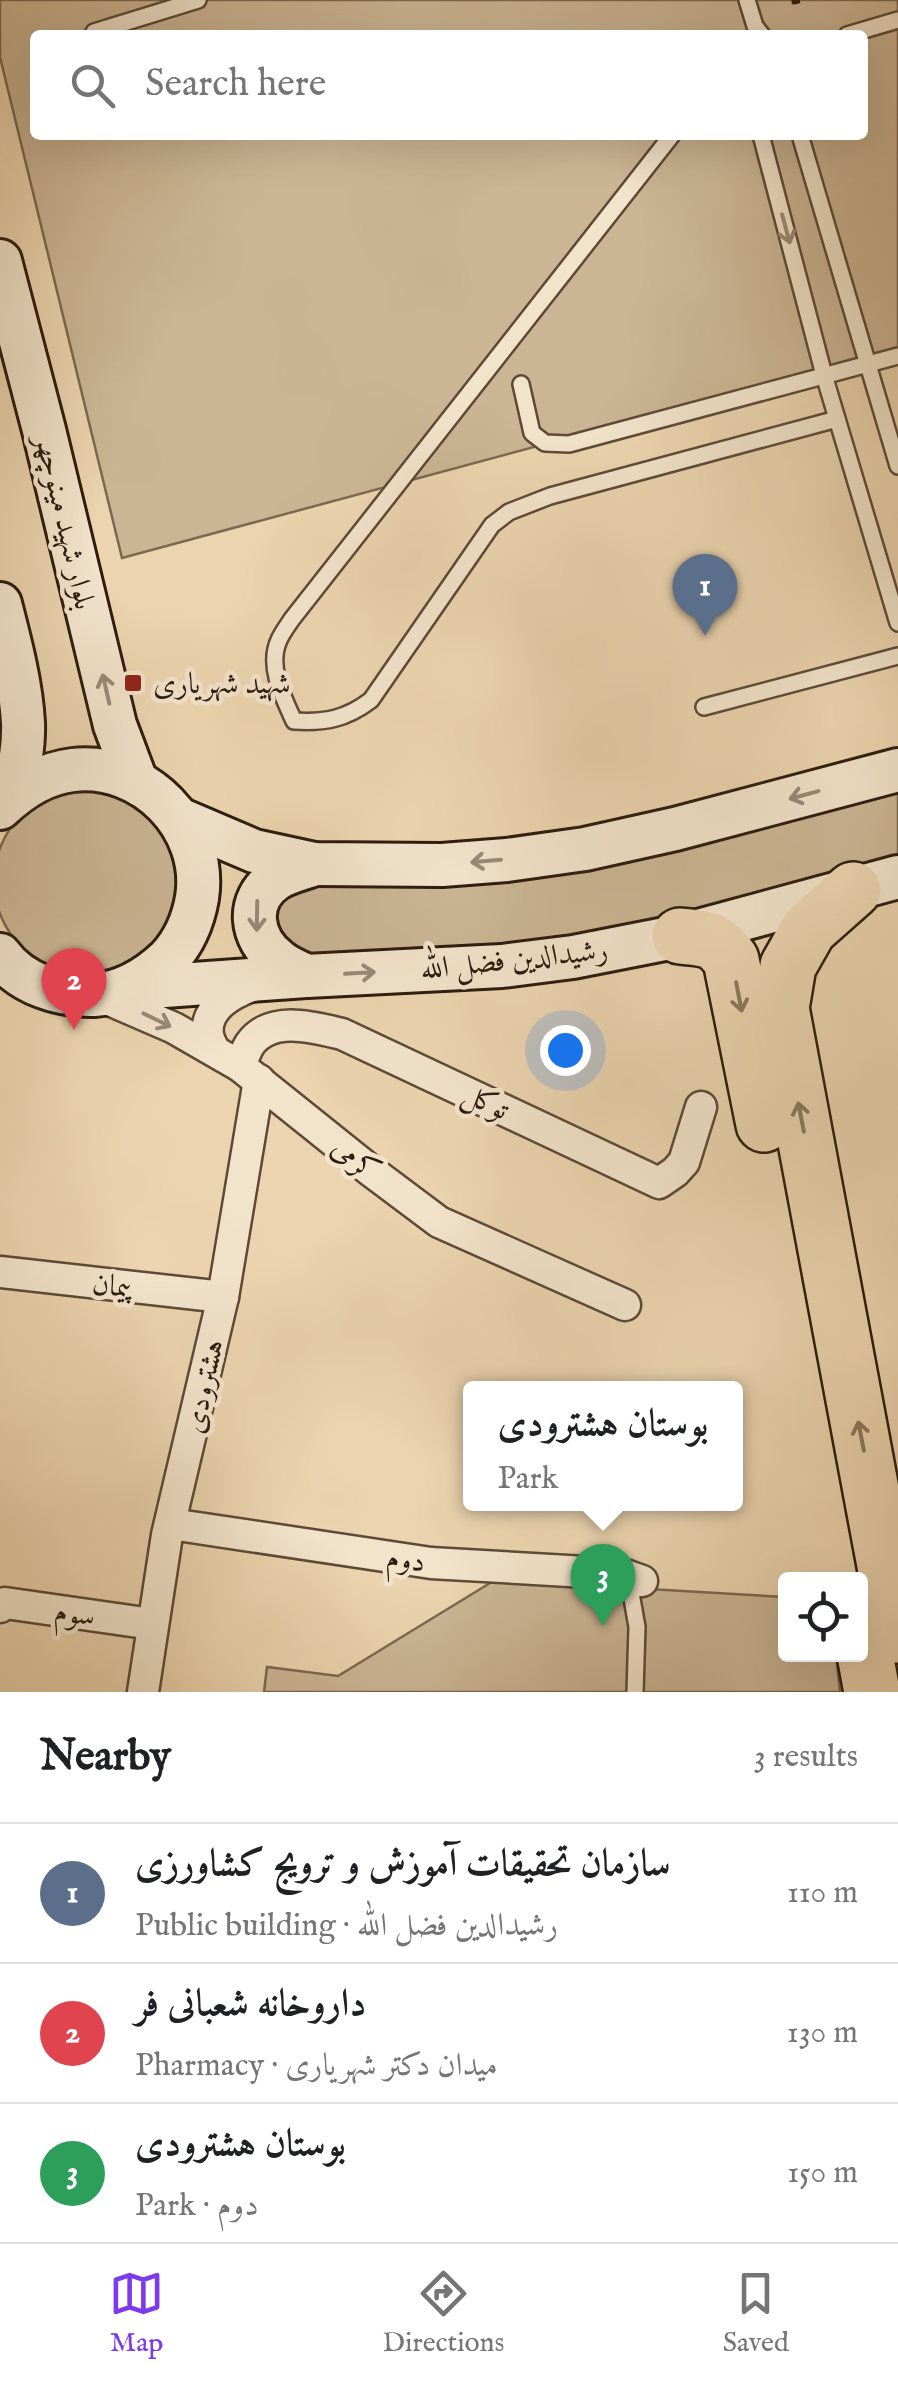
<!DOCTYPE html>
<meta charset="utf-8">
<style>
body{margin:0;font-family:"IM FELL English",Amiri,serif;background:#f2f2f2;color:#202124}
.controls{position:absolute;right:30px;bottom:30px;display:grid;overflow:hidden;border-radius:10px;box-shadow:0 10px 40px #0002}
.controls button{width:90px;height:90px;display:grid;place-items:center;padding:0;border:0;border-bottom:2px solid #e0e0e0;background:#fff;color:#202124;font:50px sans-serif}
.you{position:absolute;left:565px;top:1050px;width:35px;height:35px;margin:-25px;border:8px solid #fff;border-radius:50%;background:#1a73e8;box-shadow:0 0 0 15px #1a73e833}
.badge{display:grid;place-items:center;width:65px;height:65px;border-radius:50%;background:#7c3aed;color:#fff;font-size:32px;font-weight:700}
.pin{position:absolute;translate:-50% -82px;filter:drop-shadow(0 2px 5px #0008)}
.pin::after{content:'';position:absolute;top:52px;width:35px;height:30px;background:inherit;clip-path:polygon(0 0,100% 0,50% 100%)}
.popup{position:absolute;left:463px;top:1381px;width:280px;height:130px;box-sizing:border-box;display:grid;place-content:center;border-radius:10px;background:#fff;filter:drop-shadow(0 2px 8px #0005);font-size:32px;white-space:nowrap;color:#757577}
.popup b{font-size:38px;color:#202124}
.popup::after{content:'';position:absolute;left:50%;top:100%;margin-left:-20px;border:20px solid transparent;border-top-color:#fff}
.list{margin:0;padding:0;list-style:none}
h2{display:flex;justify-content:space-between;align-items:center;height:130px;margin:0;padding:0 40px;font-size:42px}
h2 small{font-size:32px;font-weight:400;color:#757577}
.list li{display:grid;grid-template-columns:65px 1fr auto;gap:30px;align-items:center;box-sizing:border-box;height:140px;padding:0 40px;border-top:2px solid #e0e0e0}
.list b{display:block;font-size:38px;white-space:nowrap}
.list p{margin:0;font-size:32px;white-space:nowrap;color:#757577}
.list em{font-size:32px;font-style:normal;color:#757577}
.icon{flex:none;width:55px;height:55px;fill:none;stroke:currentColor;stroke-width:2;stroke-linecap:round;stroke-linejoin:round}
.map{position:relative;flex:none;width:898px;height:1692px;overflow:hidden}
.search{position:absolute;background:#fff;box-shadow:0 10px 40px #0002;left:30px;right:30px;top:30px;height:110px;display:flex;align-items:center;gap:25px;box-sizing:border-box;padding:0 35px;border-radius:10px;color:#757577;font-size:38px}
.sheet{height:550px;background:#fff}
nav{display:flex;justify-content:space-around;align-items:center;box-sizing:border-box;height:140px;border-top:2px solid #e0e0e0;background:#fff;font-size:28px;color:#757577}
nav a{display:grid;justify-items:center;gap:5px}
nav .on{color:#7c3aed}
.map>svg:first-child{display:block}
.green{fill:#cbb594;stroke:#7c6851;stroke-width:2.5;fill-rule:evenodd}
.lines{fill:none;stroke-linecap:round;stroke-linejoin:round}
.lane-casing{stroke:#5c4a36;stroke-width:20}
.street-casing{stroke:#5c4a36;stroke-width:35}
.secondary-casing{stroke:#2c1c0e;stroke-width:48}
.highway-casing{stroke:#2c1c0e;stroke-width:60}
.path{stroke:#2c1c0e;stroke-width:5;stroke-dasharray:8 5;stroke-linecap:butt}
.lane{stroke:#f2e3cb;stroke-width:15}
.street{stroke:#f2e3cb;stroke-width:30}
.secondary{stroke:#f2e3cb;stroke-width:42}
.highway{stroke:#ebd4af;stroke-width:55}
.oneway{stroke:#998976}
.oneway2{stroke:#8c785e}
.poi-dot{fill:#8f2418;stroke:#f2e3cb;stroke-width:4}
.labels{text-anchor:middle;stroke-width:9;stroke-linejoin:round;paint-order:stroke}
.street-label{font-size:30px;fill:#2c1c0e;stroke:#f2e3cb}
.poi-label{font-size:30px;fill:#2c1c0e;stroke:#f2e3cb;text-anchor:start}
</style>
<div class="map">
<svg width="898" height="1692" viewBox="0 0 898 1692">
<rect width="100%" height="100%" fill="#ebd4af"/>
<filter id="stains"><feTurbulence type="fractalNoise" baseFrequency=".002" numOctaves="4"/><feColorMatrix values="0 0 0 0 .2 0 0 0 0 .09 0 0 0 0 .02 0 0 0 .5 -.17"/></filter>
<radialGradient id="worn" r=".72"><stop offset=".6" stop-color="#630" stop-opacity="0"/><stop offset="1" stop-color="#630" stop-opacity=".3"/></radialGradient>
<g class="green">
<path d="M0 0H898V349L122 558 0 57ZM35 35H863V135H35Z"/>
<polygon points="898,780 898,867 518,953 314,964 272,934 276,891"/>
<circle cx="87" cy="881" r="93"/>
<polygon points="495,1580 785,1597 786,1654 836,1655 840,1692 264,1692 267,1667 338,1676"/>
</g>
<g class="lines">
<defs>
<g id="lane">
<polyline points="747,0 755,26 762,35"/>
<polyline points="94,32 198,0"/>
<polyline points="847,35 898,20"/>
<path d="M672 135 292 619C288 625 282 633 279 640 267 666 283 697 294 721 325 723 346 719 371 700L492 525 509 512 550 496 837 419"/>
<polyline points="761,135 824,375 898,623"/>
<polyline points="800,135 898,466"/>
<polyline points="521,384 532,433 545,443 569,444 898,356"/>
<polyline points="704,707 898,656"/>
<polyline points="628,1576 637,1627 635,1692"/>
</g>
<g id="street">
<polyline points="98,995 174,1028 240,1066 371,1171 439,1222 625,1305"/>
<path d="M214 1050C212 1045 209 1041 208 1035 204 1007 234 992 255 985"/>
<path d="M240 1066C243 1059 246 1050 250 1044 271 1015 313 1027 342 1034L659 1183 675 1172 684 1162 701 1107"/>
<polyline points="0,1272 223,1297"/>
<polyline points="171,1524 431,1563 603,1573 628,1576 642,1581"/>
<polyline points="0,1607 5,1603 152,1624"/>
<polyline points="143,1692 167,1535 223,1297 259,1080"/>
</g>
<g id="secondary">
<polyline points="0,261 44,430 115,725 136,781"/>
<path d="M0 604C10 643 21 684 23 723 24 748 19 772 13 795"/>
<path d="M0 808C20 789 45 773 73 770 144 762 208 827 197 898 193 921 184 942 168 959 148 978 123 993 94 995 60 996 21 984 0 955"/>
<polyline points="179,819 254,851 314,864 442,865 507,860 585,849 675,829 898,770"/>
<path d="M306 976C297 971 286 967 278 960 250 938 245 900 276 879 287 872 302 869 314 864"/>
<polyline points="123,989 306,976 502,966 573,957 680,936 898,877"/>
</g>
<g id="highway">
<polyline points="853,890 809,929 788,966 781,1008 898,1635"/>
<path d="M680 936C707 939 715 937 731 960L764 1124"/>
<polyline points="860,1627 872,1692"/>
</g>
</defs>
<use href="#lane" class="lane-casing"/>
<use href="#street" class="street-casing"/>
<use href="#secondary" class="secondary-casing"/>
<use href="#highway" class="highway-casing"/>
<polyline class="path" points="794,0 794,2 802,0"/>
<use href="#lane" class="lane"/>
<use href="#street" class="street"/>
<use href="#secondary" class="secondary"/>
<use href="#highway" class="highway"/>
</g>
<defs><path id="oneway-shaft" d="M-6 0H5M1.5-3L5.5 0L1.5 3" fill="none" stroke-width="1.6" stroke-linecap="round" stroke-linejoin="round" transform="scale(2.5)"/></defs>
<g class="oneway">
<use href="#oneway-shaft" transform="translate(786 229) rotate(75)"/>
<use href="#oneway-shaft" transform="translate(106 689) rotate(-103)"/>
<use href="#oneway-shaft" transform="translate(804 795) rotate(165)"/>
<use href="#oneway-shaft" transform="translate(486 861) rotate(175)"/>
<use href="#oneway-shaft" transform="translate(257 916) rotate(91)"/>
<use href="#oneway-shaft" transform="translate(360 973) rotate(-3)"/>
<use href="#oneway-shaft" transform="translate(157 1020) rotate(26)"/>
</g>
<g class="oneway2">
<use href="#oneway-shaft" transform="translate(739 997) rotate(79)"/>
<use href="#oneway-shaft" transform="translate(801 1117) rotate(-101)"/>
<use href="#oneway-shaft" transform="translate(861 1436) rotate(-101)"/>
</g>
<rect class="poi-dot" x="123" y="673" width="20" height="20" rx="5"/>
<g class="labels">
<g class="street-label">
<text transform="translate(66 522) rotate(77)" y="10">بلوار شهید مینوچهر</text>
<text transform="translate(514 959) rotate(-6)" y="10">رشیدالدین فضل الله</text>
<text transform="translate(486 1101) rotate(25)" y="10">توکل</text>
<text transform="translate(356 1159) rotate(39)" y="10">کرمی</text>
<text transform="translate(112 1285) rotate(6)" y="10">پیمان</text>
<text transform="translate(203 1386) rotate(-77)" y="10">هشترودی</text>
<text transform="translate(406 1559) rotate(8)" y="10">دوم</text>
<text transform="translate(75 1613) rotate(8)" y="10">سوم</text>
</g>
<g class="poi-label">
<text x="153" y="693">شهید شهریاری</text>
</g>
</g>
<rect width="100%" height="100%" filter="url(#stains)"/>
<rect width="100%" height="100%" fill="url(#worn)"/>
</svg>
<div class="controls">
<button><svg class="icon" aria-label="locate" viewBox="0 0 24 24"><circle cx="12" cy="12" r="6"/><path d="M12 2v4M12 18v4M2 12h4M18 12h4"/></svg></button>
</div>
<div class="you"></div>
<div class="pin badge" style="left:705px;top:636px;background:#5c6f8a">1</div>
<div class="pin badge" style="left:74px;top:1030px;background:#e0444e">2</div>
<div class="pin badge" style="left:603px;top:1626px;background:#2e9e5b">3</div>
<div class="popup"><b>بوستان هشترودی</b>Park</div>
<div class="search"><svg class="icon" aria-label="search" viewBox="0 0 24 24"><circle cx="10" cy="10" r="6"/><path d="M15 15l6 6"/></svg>Search here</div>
</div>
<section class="sheet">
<h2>Nearby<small>3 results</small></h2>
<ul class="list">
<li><span class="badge" style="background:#5c6f8a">1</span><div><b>سازمان تحقیقات آموزش و ترویج کشاورزی</b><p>Public building · رشیدالدین فضل الله</p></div><em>110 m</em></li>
<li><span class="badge" style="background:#e0444e">2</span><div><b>داروخانه شعبانی فر</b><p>Pharmacy · میدان دکتر شهریاری</p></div><em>130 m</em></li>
<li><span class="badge" style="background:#2e9e5b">3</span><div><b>بوستان هشترودی</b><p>Park · دوم</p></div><em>150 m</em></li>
</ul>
</section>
<nav>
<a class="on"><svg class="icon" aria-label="map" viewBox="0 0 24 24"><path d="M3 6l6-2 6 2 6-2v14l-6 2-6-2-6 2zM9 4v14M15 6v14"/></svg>Map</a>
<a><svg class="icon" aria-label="directions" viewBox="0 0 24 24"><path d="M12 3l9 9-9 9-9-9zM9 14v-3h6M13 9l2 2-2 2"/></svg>Directions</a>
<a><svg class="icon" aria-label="saved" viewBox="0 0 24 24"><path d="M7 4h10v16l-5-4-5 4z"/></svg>Saved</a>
</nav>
